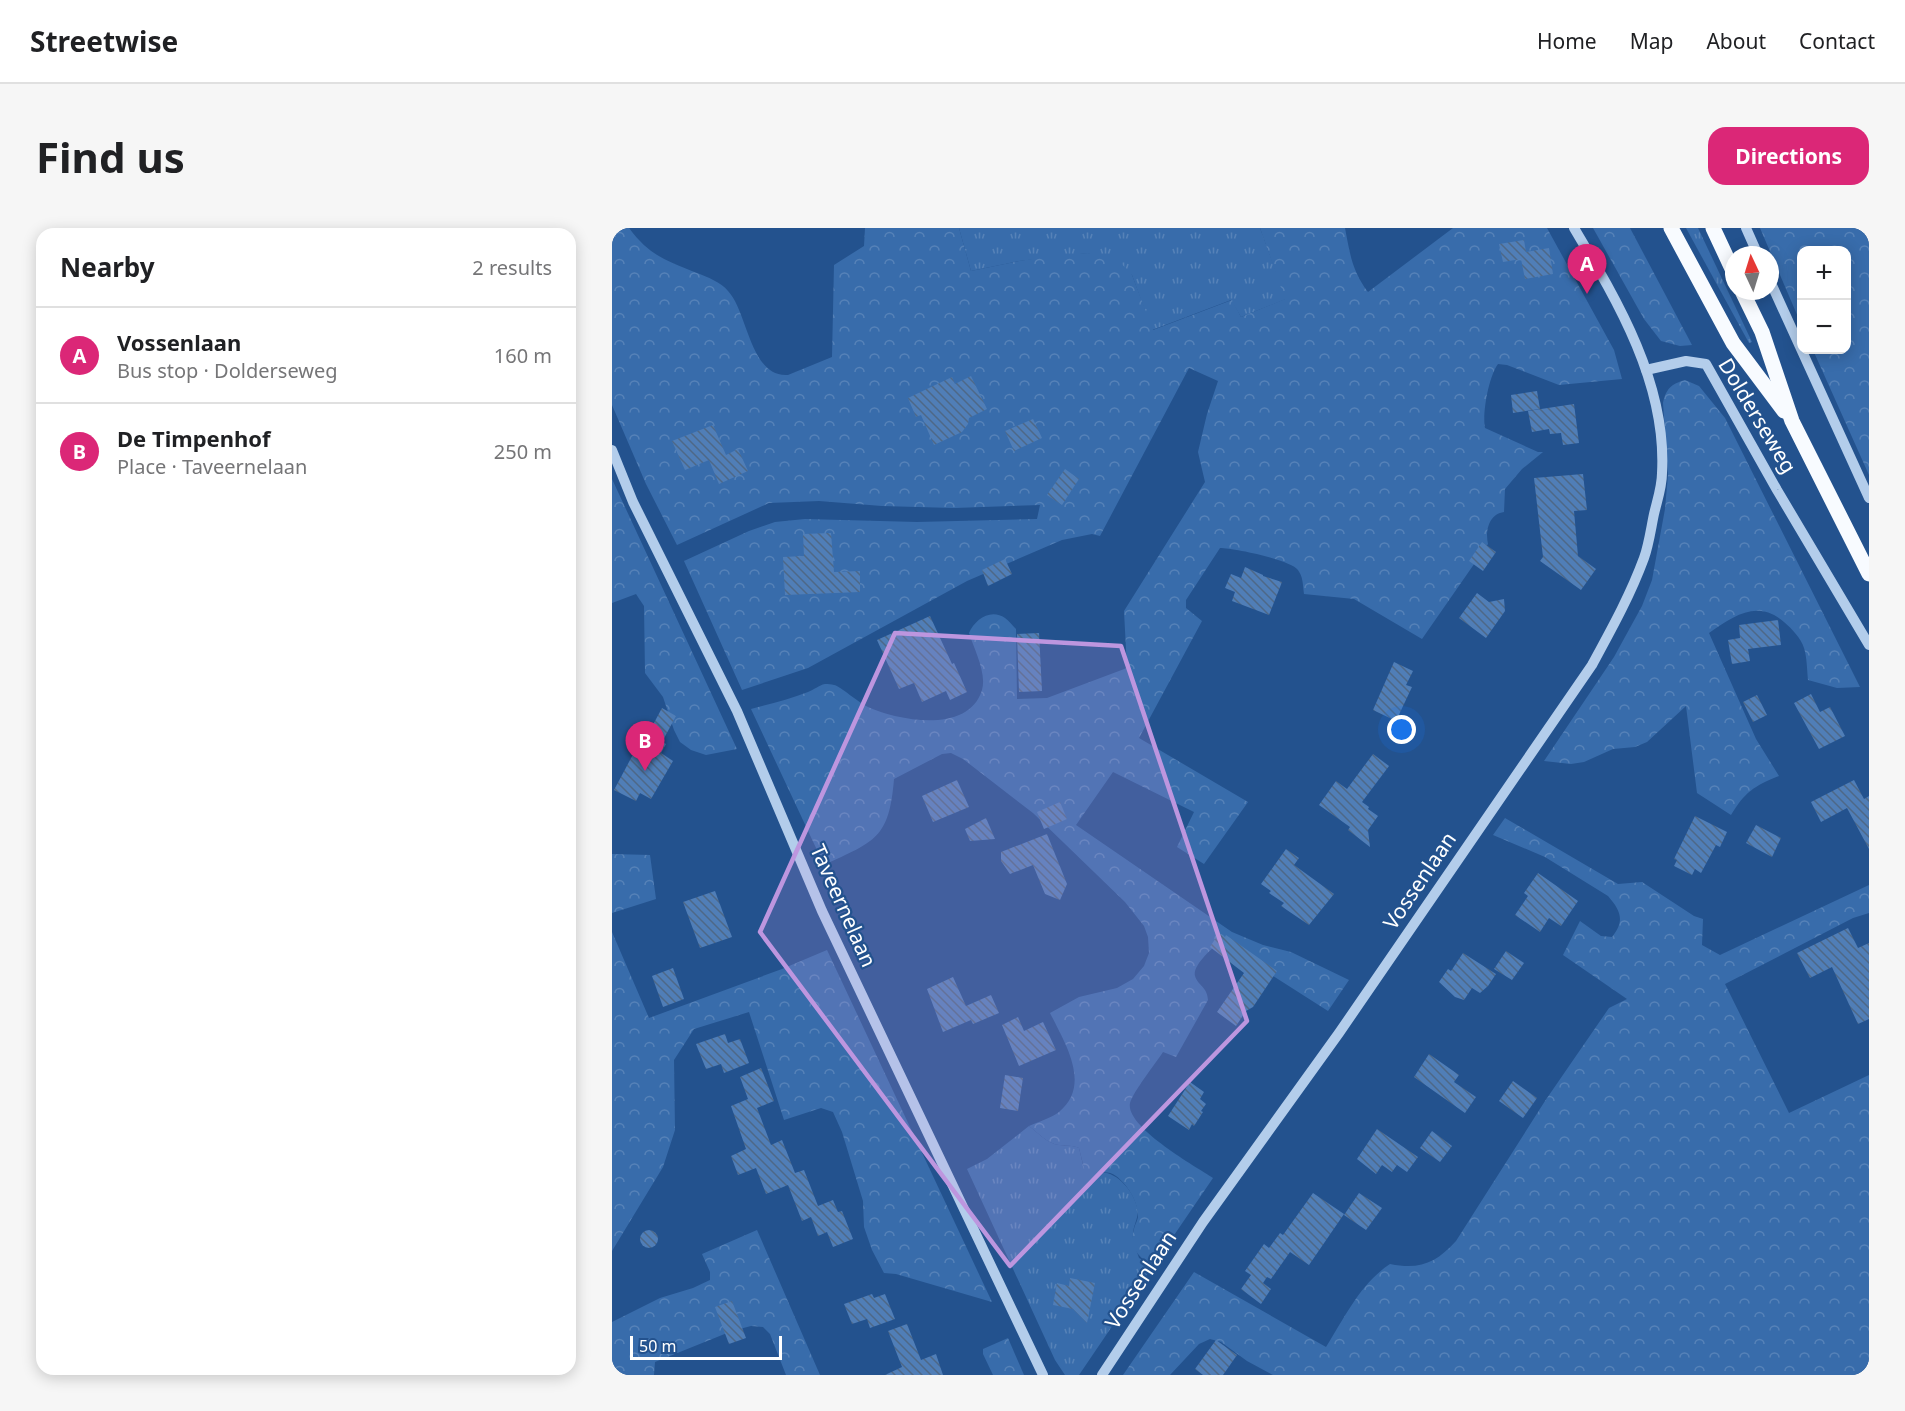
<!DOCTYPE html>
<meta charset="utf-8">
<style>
body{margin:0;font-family:"Noto Sans",sans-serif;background:#f6f6f6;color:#202124}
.controls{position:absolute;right:18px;top:18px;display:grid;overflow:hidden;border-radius:12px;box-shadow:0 3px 15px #0003}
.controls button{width:54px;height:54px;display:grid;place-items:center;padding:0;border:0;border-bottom:2px solid #e0e0e0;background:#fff;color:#202124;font:30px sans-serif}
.compass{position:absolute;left:1113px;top:18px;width:54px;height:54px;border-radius:50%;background:#fff;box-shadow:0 3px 15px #0003;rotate:356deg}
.scale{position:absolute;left:18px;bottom:15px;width:152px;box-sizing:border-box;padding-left:6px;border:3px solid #fff;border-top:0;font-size:16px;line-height:21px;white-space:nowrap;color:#fff;-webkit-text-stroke:4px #23528e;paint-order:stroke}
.you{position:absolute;left:790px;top:502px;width:21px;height:21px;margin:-15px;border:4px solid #fff;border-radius:50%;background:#1a73e8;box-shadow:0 0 0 9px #1a73e833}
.badge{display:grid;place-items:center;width:39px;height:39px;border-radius:50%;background:#db2777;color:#fff;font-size:20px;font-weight:700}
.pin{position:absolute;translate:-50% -50px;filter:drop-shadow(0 2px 3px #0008)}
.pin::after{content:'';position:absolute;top:32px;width:21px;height:18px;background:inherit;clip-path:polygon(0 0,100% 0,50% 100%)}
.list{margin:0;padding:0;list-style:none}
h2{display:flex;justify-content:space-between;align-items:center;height:78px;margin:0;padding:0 24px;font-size:26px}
h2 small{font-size:20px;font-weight:400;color:#757577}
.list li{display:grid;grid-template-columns:39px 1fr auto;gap:18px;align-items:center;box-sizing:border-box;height:96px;padding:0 24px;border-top:2px solid #e0e0e0}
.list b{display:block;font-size:22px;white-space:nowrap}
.list p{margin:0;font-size:20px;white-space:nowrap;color:#757577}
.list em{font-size:20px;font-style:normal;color:#757577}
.map{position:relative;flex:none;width:1257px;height:1147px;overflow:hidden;border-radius:18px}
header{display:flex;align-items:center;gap:36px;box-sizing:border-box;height:84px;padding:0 30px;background:#fff;border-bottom:2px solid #e0e0e0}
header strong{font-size:28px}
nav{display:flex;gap:33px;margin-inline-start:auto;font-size:21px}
.intro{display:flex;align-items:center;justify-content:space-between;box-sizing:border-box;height:144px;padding:0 36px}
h1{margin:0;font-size:42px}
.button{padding:15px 27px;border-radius:18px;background:#db2777;color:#fff;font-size:21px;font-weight:700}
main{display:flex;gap:36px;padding:0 36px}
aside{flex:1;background:#fff;border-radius:18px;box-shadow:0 3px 15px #0003}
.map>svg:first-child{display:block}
.grass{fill:url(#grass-tufts)}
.forest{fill:url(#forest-crowns)}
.building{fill:url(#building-back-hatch)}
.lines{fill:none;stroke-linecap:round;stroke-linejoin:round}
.minor{stroke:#b3cdeb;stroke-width:10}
.major{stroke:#f8fbff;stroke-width:15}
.marked{fill:#bd96df;fill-opacity:0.2;stroke:#bd96df;stroke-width:4.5;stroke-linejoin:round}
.labels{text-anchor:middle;stroke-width:4.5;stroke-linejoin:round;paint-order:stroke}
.street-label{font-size:21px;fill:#fff;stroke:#23528e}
</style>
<header>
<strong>Streetwise</strong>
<nav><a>Home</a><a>Map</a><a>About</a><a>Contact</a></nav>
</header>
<div class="intro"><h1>Find us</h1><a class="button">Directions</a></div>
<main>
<aside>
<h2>Nearby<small>2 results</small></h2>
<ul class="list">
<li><span class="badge">A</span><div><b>Vossenlaan</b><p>Bus stop · Dolderseweg</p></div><em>160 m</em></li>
<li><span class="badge">B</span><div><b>De Timpenhof</b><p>Place · Taveernelaan</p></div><em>250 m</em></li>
</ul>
</aside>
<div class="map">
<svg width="1257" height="1147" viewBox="0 0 1257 1147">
<defs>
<pattern id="grass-tufts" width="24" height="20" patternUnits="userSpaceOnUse" patternTransform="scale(1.5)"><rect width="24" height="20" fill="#386cab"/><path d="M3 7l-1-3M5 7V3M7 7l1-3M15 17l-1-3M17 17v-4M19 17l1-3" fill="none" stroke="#5682b8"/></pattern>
<pattern id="forest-crowns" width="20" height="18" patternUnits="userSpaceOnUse" patternTransform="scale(1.5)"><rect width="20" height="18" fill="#386cab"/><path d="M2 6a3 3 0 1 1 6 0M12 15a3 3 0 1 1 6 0" fill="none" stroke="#5682b8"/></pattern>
<pattern id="building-back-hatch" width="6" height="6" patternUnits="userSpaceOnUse" patternTransform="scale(1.5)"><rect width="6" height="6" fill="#507eb7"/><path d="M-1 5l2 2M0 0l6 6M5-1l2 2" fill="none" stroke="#4e6887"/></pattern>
</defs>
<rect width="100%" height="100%" fill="#23528e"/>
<g class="grass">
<polygon points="347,0 648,0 674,71 629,89 619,72 540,102 520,47 476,25 407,33 359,43"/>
<polygon points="1074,0 1086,0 1140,114 1137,115"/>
<path d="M417 898C426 905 436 916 447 917 455 918 460 917 467 920L471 937 485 945C503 941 521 962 525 979 528 989 521 996 521 1007 520 1014 525 1023 527 1030L541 1038 467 1147H453L443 1132 355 941 375 931Z"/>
</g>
<g class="forest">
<path d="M0 0H17C38 28 53 32 85 45 95 49 109 54 116 63 136 84 138 150 176 147L220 129 222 37 252 18 253 0H347L359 43 407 33 446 27 476 25 506 32 520 47 541 102 620 72 629 89 673 71 648 0H733C738 26 740 43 756 64L841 0H935L1002 122 1010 151 947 157 895 137 886 136C877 148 870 185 873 200L926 224H931L910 241 893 261 892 284C877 286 873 303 876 316L810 411 742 371 692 366C691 358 691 348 686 342 679 332 622 320 608 320L574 372V380L590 393 527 510 636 574 592 636 565 619 582 584 501 544 464 597 620 704 651 717 679 724 737 752 716 783 608 714C601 719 580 738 583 748 586 758 595 758 596 772L564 829 551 824C543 836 521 864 518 875 513 899 583 938 601 950L541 1038C526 1029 517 1020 522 1001 523 996 526 992 526 988 526 973 515 956 504 948 494 940 483 948 473 944L467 920C460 917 455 918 447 917 436 916 426 905 417 898 426 894 439 890 447 884 480 857 453 815 438 785L467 769 505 760 521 751 532 738 537 725 536 709 532 698 513 674 421 585 351 531 339 525 330 526 282 551C277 611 263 613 212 637L139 481C158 476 178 471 196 464 202 462 207 457 213 456 216 456 219 456 222 457 228 458 247 475 256 479 287 493 357 506 370 462 375 445 362 421 357 405 363 391 379 380 393 390 397 393 401 398 404 401L405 471 435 470 515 440 512 383 593 254 586 224 595 186 606 153 577 140 488 308 480 306 450 312 355 353 196 440 130 462 72 333 137 303 163 294 193 291 305 294 425 291 428 277 342 280 270 278 207 273 157 275 65 317 34 256 0 177Z"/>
<polygon points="981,0 1018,0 1080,117 1068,118 1049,113 1032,91"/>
<polygon points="1148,0 1257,0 1257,247 1201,122 1234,122 1234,22 1190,22 1189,96"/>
<path d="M1073 152 1087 158 1113 190 1248 459 1225 460 1196 452C1195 442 1195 429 1192 420 1189 410 1180 401 1172 394 1145 371 1122 388 1097 405L1144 511 1167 548C1142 558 1133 564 1119 587L1085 565 1074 478 1035 514 1023 519 1001 521 972 534 959 536 932 533 1002 429 1030 378 1040 352 1053 281 1056 247 1051 175C1054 161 1059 156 1073 152Z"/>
<polygon points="0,251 125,521 94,527 79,522 68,514 62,502 51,469 33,445 32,378 24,366 0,375"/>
<path d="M893 590 1006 656 1030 654 1082 688 1091 691 1090 717 1108 727 1257 657V685L1241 690 1113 756 1177 885 1257 847V1147H661L635 1133 609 1114 598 1111 587 1116 558 1147H511L582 1044 714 1119C733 1089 748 1056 778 1036 808 1042 824 1035 844 1013L933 873 997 780 1015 771 951 727 968 693 989 708 1000 709C1013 693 1009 683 996 668L933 629 881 607Z"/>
<polygon points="0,626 38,627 44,671 0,685"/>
<polygon points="0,704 37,790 170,741 215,722 380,1074 284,1046 272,1045 260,1022 252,999 251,973 230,904 221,884 209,880 172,892 137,784 82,801 62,832 63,902 51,939 0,1023"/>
<polygon points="145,1002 208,1147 174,1147 158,1106 151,1099 139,1098 120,1103 43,1134 42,1147 0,1147 0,1094 48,1070 81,1060 98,1052 98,1044 90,1026"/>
<polygon points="396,1110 412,1147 381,1147 371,1126 371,1121"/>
</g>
<g class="building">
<polygon points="912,12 914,24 937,20 941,46 913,51 909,31 891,34 887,16"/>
<polygon points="359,148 375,181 357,190 356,196 350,204 322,217 309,187 304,189 296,170 340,149 343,156"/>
<polygon points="925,163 928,181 901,185 899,167"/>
<polygon points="962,176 967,215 951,217 949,205 938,206 937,201 920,204 916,183"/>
<polygon points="421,191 430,210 402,223 393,203"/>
<polygon points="101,197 114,227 126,221 136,243 107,256 97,232 73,242 60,213"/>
<polygon points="453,241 467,251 450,277 435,267"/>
<polygon points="971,246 975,282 962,283 966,328 984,341 969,362 928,333 931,329 922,250"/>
<polygon points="219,305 222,344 248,343 248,364 173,367 171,329 192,328 191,306"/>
<polygon points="870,314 884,324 871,343 857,333"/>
<polygon points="393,331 400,346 376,358 370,342"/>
<polygon points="633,339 651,347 651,348 670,354 657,387 620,373 623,364 613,360 619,346 629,350"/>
<polygon points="865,365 877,374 892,371 893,383 874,410 847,390"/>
<polygon points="318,388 340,436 342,435 355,464 338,472 334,463 310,474 302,455 287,461 265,412"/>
<polygon points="1166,392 1169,417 1136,421 1138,433 1120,436 1116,412 1128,410 1127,397"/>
<polygon points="427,405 430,463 407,464 405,406"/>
<polygon points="782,434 801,443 794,457 800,459 784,493 761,482"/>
<polygon points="1199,466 1208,484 1218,479 1233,508 1207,521 1182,475"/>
<polygon points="1145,467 1155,487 1141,494 1131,474"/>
<polygon points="50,480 64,488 50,514 54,516 49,525 61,533 39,571 28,565 24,573 2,562 33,504 36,506"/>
<polygon points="761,526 777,538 750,574 757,579 756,581 766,588 756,602 758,619 736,602 738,599 707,577 724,553 735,561"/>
<polygon points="345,552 357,579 321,594 310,568"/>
<polygon points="1242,552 1252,571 1257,568 1257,621 1235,580 1209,594 1199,574"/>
<polygon points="448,574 455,591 432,601 425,584"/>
<polygon points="1083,588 1115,604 1108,619 1104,617 1089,645 1083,641 1080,647 1062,638 1065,632 1062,631"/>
<polygon points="374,590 383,611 358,613 353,601"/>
<polygon points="1144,597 1169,610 1160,629 1134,615"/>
<polygon points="435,606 455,656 448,672 433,666 421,637 398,646 389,633 389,624"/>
<polygon points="674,621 687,630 682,637 722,666 697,697 669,678 672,675 657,665 659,663 649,656"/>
<polygon points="926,645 966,673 949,698 937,690 928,704 903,687 916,668 912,665"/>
<polygon points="103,663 120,709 88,720 71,674"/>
<polygon points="1236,700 1246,720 1257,715 1257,791 1246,796 1220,739 1198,750 1185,725"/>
<polygon points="607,705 613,709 614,707 665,743 641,779 634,783 624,798 605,784 632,745 598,719"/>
<polygon points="894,723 912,735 900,752 882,741"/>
<polygon points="851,725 884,746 876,758 868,765 860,760 852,772 843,769 827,754 836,741 839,743"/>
<polygon points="61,740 72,771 51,779 40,748"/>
<polygon points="341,749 354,778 379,767 387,785 361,796 359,792 331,804 315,761"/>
<polygon points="406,789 412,803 431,794 444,822 407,838 390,797"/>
<polygon points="113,806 116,815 128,811 137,835 112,845 109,836 94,841 84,816"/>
<polygon points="817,826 847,847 842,854 864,869 853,885 802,849"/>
<polygon points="149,840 162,873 145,880 159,917 170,912 183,945 192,942 206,978 221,972 226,984 230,983 241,1011 221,1019 215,1004 206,1008 199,989 190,993 176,957 154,966 144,940 126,947 119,928 134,921 119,878 136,871 128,849"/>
<polygon points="393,847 411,850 406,883 388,880"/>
<polygon points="901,853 925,870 911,890 887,873"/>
<polygon points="578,854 592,864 588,871 594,876 589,883 591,884 582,898 580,896 577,902 556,888"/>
<polygon points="765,901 806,929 795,944 785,937 780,944 770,937 764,946 745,931"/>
<polygon points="820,903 840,918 828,934 808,920"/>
<polygon points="701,965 732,986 697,1037 678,1024 659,1051 655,1049 651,1055 659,1061 649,1076 629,1061 639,1047 633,1043 652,1016 657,1020 668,1005 671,1007"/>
<polygon points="747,965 770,980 754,1002 732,987"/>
<circle cx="37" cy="1011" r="9"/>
<polygon points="458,1050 483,1055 475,1095 461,1081 441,1077 445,1055 457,1058"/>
<polygon points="260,1066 262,1070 273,1066 283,1091 258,1100 255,1091 240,1096 232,1076"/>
<polygon points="120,1073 134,1110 117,1116 103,1079"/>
<polygon points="295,1096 309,1132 324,1126 331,1147 273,1147 290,1139 276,1103"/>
<polygon points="604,1112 625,1127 611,1147 591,1147 583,1141"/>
</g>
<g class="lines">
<g class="minor">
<polyline points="1134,0 1146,27"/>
<polyline points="1158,53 1257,270"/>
<polyline points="1034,142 1074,133 1094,136 1165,262 1257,417"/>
<polyline points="0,222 21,274 125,483 210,683 431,1147"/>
<path d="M490 1147 591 994 727 805 980 437C999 402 1018 368 1032 330 1037 316 1039 300 1042 286 1045 273 1050 259 1050 245 1055 156 1006 74 962 0"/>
</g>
<g class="major">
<polyline points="1059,0 1121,115 1172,183"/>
<polyline points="1101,0 1122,45"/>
<polyline points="1130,63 1150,104 1180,193 1257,346"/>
</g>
</g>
<path class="marked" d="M283 405 509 418 635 793 398 1038 148 704Z"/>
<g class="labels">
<g class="street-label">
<text transform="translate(1145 188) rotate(59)" y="7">Dolderseweg</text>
<text transform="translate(808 653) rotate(-56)" y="7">Vossenlaan</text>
<text transform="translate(231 678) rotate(66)" y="7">Taveernelaan</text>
<text transform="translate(529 1052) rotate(-57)" y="7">Vossenlaan</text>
</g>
</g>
</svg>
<div class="controls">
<button>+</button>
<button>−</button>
</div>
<svg class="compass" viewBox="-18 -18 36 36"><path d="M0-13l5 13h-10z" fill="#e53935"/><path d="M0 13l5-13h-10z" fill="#757577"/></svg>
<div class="scale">50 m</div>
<div class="you"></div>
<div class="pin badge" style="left:975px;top:66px">A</div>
<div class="pin badge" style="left:33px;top:543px">B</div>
</div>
</main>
